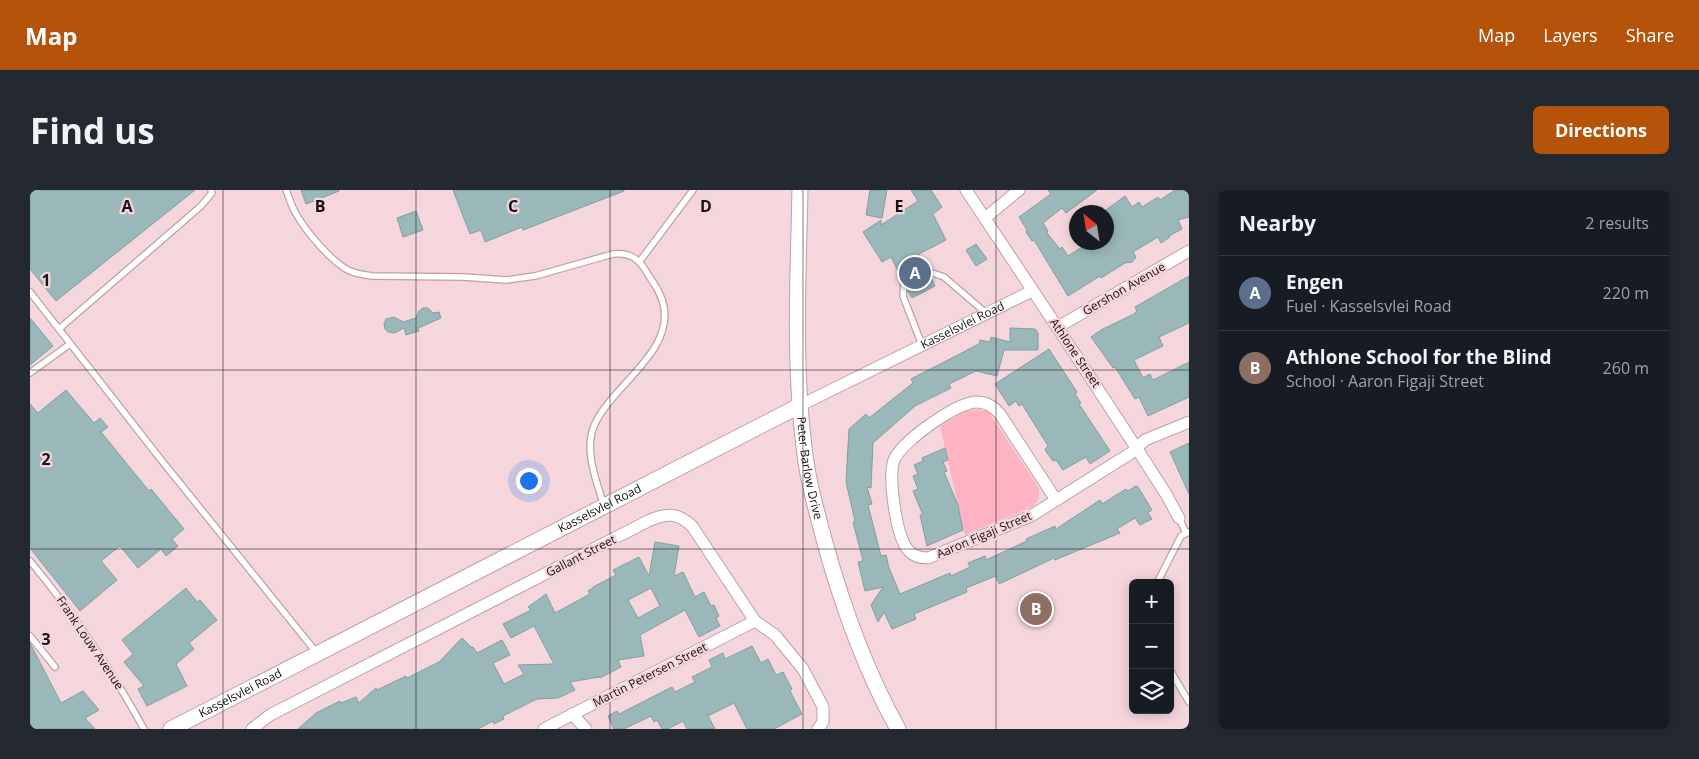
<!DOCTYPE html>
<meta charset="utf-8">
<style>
body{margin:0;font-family:"Open Sans",sans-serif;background:#242831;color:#f1f3f6}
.controls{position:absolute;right:15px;bottom:15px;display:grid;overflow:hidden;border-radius:8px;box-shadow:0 2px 12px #0003}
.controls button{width:45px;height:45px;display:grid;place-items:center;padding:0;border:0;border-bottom:1px solid #363941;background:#171b24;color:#f1f3f6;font:25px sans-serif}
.compass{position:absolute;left:1039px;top:15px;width:45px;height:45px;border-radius:50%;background:#171b24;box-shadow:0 2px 12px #0003;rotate:330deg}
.you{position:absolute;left:498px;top:290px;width:18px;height:18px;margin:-12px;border:4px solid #fff;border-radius:50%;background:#1a73e8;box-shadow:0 0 0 8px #1a73e833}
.badge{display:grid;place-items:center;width:32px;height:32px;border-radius:50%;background:#b45309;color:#fff;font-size:16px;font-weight:700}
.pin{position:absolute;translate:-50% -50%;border:2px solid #fff;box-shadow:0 1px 5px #0006}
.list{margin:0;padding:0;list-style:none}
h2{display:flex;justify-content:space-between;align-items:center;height:65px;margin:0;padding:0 20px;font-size:21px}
h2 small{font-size:16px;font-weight:400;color:#9ea1a6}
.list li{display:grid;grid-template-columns:32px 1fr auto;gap:15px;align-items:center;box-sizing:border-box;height:75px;padding:0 20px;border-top:1px solid #363941}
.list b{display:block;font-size:19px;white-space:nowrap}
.list p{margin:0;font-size:16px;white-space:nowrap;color:#9ea1a6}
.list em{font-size:16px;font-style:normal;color:#9ea1a6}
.icon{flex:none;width:28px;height:28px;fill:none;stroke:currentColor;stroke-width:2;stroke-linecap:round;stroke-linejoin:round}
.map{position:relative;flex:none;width:1159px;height:539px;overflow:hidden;border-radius:8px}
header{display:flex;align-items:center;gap:30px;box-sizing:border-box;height:70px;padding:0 25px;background:#b45309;color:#fff}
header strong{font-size:24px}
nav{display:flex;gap:28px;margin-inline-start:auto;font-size:18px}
.intro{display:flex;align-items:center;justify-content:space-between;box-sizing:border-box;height:120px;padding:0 30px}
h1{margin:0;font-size:35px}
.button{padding:12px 22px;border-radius:8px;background:#b45309;color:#fff;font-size:18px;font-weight:700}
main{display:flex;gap:30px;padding:0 30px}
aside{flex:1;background:#171b24;border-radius:8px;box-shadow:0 2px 12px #0003}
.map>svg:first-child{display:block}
.green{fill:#feb3c3}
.building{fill:#9ab8ba;stroke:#819fa0;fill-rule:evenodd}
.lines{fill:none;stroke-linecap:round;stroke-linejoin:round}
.service-casing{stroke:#bda1a6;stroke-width:8}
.minor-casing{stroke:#bda1a6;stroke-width:13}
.tertiary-casing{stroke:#bda1a6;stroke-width:17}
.service{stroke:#fff;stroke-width:5.5}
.minor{stroke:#fff;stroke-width:11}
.tertiary{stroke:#fff;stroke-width:15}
.grid{fill:none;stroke:#191012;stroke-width:1;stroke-opacity:0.55}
.labels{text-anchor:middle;stroke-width:4.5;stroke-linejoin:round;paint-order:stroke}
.street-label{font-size:12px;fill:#191012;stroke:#f4d6dc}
.grid-label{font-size:16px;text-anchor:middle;font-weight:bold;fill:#191012;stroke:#f4d6dc;stroke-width:4.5;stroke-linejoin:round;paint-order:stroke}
</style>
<header>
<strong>Map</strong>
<nav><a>Map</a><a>Layers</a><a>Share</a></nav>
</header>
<div class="intro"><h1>Find us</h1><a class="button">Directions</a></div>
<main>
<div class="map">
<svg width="1159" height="539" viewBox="0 0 1159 539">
<rect width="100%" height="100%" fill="#f4d6dc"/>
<path class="green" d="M946 219 958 221 1007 295C1011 303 1010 311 1002 317L935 345 910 236 934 222Z"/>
<g class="building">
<polygon points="0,0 165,0 26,111 0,79"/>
<polygon points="271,0 309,0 309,1 276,14"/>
<polygon points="423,0 594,0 594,1 493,40 492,37 455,52 451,40 440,44"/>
<polygon points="840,0 857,0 852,28 836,25"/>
<polygon points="881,0 901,0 912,17 903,24 916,50 889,64 895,77 892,80 893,84 901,87 905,96 882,108 878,101 878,91 872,89 861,67 852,72 833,42 851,30 851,35 888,11"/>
<polygon points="1018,0 1067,0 1036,23 1032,18 1013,33 1018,41 1017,43 1030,59 1032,57 1038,66 1060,52 1076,52 1076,20 1095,6 1102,17 1109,12 1112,17 1128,7 1130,10 1145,0 1159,0 1159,27 1148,30 1152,39 1139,46 1140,47 1131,53 1128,47 1103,62 1106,67 1102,72 1095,73 1071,88 1070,86 1038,106 1004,50 1002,51 996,42 997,40 989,27 1021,4"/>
<polygon points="386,21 393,40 373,47 367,28"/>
<polygon points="946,54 957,69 946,76 936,60"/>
<polygon points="1159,86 1159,133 1129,147 1133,156 1104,170 1113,188 1120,184 1123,190 1159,172 1159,207 1118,226 1109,207 1105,209 1085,177 1083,178 1061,147 1071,140 1104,124 1107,121 1105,117"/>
<polygon points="393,118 398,118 403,123 409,122 411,128 388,138 389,141 376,145 374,138 364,143 358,142 355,139 354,134 356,129 364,127 373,132 386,128 389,121"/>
<polygon points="0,128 23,156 0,175"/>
<polygon points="980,138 1005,139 1008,143 1008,160 974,160 967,186 946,181 919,194 921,198 885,216 843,253 841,298 837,297 842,314 838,315 851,366 856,365 859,378 870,404 920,383 921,386 940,377 938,373 955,366 956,370 997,351 996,349 1025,336 1026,339 1070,310 1072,314 1096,299 1098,301 1106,296 1108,297 1122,320 1118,323 1122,329 1110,335 1105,328 1087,339 1090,343 1025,370 1024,368 969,394 966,386 936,398 937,402 884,424 886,429 862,439 854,422 848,432 841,415 853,397 835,401 828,372 833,371 823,332 825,331 816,292 819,239 836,224 839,228 883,193 881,189 949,154 950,150 960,152 961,147 980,152"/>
<polygon points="1019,159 1047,202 1045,204 1051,213 1049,214 1080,261 1060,274 1056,267 1033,280 1026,270 1023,271 1017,263 1015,259 1018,256 992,214 989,216 986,211 979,216 965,194"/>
<polygon points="36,200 64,233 70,228 78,237 71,242 119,301 121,299 154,339 142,349 148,356 136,366 131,359 108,378 90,356 71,371 87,390 50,421 0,358 0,214 8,223"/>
<polygon points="1159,253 1159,304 1140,262"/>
<polygon points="915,258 918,270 913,272 917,281 914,282 928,315 933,340 897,356 890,325 893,325 883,301 888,299 883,286 888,284 884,275 893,271 892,268"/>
<path d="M625 352 649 356 644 386 653 382 665 407 674 402 681 416 684 415 689 426 686 428 690 436 669 447 655 420 610 445 614 466 588 470 591 477 570 488 569 487 540 492 545 500 528 508 507 509 473 526 474 529 464 534 463 531 448 539H268L286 523 310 511 311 513 326 507 329 513 346 498 347 500 376 486 377 488 409 472 432 448 441 457H443L447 463 472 450 480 465 463 473 474 494 494 484 488 475 524 474 504 436 481 448 473 434 501 420 498 417 516 404 525 423 560 404 558 401 563 398V397L586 385 583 380 609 367 619 386ZM621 398 630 416 608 428 598 410Z"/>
<polygon points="156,398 167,412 170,410 187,430 159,453 164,459 146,474 157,496 117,516 108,499 114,496 94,472 103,464 92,450"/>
<polygon points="0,453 31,513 53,501 69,520 55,528 65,539 0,539"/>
<polygon points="722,456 731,473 738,469 746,485 753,482 762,499 760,501 772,524 744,539 717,539 704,513 678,526 685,539 657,539 653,531 638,539 632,539 627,530 624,532 621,526 594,539 584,539 578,526 587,521 589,524 642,497 645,502 665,492 662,487 682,477 679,470 693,463 695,469"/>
</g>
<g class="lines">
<defs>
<g id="service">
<path d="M256 0C259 7 261 15 265 22 274 39 302 73 320 81 327 84 335 85 342 86L433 87 476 90 505 86 583 64C602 62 610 70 619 86 625 95 632 105 634 117 642 164 581 196 564 236 554 260 566 291 574 315"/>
<polyline points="610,71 663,0"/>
<polyline points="897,81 914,87 956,123"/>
<polyline points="874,93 873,106 892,155"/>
<polyline points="0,102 128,266 286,462"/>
<polyline points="29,139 171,16 182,3 181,0"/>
<polyline points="0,183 40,154"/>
<polyline points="1149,328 1156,343"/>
<path d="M0 371C44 424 81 479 114 539"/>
<polyline points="1127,393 1151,346 1159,342"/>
<polyline points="0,446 25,477"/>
<polyline points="1140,480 1159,512"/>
</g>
<g id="minor">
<path d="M936 0C1003 101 1071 202 1136 304L1149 328"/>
<polyline points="955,28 989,0"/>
<polyline points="1028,137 1159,61"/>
<path id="s1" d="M771 215 1002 101"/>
<path d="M1026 310 970 224C964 217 957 212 947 212 927 212 872 251 864 270 858 287 866 346 878 360 883 366 890 368 898 368L1001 326 1101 263 1115 250 1159 232"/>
<polyline points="542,524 556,539"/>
<path d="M222 539 240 525 618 331C636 323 647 322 662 336L725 431 745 445 773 479 793 517V532L788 539"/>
<polyline points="514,539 725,431"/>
</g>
<g id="tertiary">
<path id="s2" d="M770 0C768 90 763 182 776 272 780 300 788 326 795 353 813 418 835 480 868 539"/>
<path id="s3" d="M141 539 771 215"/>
</g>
</defs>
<use href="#service" class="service-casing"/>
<use href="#minor" class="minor-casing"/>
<use href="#tertiary" class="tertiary-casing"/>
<use href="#service" class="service"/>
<use href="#minor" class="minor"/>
<use href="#tertiary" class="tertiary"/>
</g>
<path class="grid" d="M193 0V539M386 0V539M580 0V539M773 0V539M966 0V539M0 180H1159M0 359H1159"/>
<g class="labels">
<g class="street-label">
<text transform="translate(1094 99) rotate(-30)" y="4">Gershon Avenue</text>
<text dy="4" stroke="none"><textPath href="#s1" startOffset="180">Kasselsvlei Road</textPath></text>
<text transform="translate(1045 163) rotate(56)" y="4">Athlone Street</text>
<text dy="4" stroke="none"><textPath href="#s2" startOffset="279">Peter Barlow Drive</textPath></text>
<text dy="4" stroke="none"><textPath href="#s3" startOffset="482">Kasselsvlei Road</textPath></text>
<text transform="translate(954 345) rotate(-23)" y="4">Aaron Figaji Street</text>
<text transform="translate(551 366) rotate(-27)" y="4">Gallant Street</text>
<text transform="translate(60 453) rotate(56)" y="4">Frank Louw Avenue</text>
<text transform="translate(620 485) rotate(-27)" y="4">Martin Petersen Street</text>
<text dy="4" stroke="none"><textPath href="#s3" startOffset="78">Kasselsvlei Road</textPath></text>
</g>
</g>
<g class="grid-label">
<text x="97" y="22">A</text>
<text x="290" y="22">B</text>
<text x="483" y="22">C</text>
<text x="676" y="22">D</text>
<text x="869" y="22">E</text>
<text x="16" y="96">1</text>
<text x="16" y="275">2</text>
<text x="16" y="455">3</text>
</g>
</svg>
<div class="controls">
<button>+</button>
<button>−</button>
<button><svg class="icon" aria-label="layers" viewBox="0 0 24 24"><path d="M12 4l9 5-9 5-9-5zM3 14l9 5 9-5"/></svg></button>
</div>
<svg class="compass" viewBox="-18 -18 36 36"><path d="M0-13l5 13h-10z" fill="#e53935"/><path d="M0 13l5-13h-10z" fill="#9ea1a6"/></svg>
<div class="you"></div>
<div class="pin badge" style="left:885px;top:83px;background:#5c6f8a">A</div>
<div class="pin badge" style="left:1006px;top:419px;background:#8d6e63">B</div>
</div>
<aside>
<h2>Nearby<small>2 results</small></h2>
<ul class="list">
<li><span class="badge" style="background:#5c6f8a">A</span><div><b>Engen</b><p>Fuel · Kasselsvlei Road</p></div><em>220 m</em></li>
<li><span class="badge" style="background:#8d6e63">B</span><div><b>Athlone School for the Blind</b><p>School · Aaron Figaji Street</p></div><em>260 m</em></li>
</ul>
</aside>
</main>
